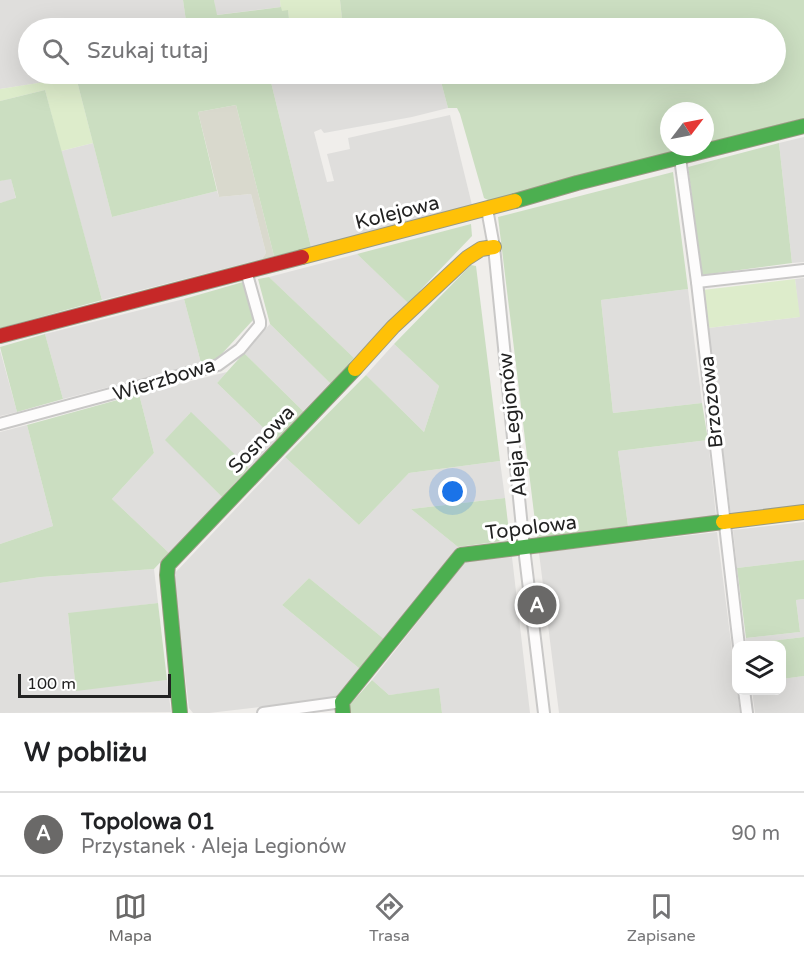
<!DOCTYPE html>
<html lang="pl">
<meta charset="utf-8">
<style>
body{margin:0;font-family:"Varela Round",sans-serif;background:#f6f6f6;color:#202124}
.controls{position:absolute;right:18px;bottom:18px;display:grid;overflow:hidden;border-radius:12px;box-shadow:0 6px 24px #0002}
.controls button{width:54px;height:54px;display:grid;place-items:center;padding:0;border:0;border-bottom:2px solid #e0e0e0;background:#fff;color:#202124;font:30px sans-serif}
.compass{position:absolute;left:660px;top:102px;width:54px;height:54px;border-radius:50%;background:#fff;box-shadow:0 6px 24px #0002;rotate:58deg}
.scale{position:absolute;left:18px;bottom:15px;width:153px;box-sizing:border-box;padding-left:6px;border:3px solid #222;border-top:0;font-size:16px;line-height:21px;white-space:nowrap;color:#222;-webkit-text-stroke:4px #fff;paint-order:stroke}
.you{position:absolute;left:453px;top:492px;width:21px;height:21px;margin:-15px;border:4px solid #fff;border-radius:50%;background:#1a73e8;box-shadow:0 0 0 9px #1a73e833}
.badge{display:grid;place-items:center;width:39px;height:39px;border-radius:50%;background:#6a6968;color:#fff;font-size:20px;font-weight:700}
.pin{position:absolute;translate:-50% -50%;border:3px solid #fff;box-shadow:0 2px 6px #0006}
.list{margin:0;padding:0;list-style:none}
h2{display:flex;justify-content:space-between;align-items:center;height:78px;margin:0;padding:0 24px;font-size:26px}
h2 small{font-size:20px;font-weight:400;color:#757577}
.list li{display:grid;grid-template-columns:39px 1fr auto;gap:18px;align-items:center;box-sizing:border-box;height:84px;padding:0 24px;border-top:2px solid #e0e0e0}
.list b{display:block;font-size:22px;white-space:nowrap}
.list p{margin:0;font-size:20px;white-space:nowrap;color:#757577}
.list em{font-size:20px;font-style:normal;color:#757577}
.icon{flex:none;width:33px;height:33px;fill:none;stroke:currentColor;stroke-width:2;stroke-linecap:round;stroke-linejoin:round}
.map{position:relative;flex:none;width:804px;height:713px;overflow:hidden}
.search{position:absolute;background:#fff;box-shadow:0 6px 24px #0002;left:18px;right:18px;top:18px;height:66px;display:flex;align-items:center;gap:15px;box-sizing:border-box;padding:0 21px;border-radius:33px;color:#757577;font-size:22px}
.sheet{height:162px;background:#fff}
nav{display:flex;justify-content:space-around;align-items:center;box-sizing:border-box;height:84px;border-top:2px solid #e0e0e0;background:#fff;font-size:16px;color:#757577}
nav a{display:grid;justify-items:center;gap:3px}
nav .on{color:#6a6968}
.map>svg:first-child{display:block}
.residential{fill:#dfdedc}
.construction{fill:#d9d9cd}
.grass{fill:#ddeccb}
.forest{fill:#cbdec1}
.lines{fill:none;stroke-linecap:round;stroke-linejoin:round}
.street-casing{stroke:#c9c8c7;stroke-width:14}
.fast-casing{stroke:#999a82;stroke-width:16}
.slow-casing{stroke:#999a82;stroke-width:16}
.jam-casing{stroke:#999a82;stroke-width:16}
.street{stroke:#fdfcfc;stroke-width:10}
.fast{stroke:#4caf50;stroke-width:14}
.slow{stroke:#ffc107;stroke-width:14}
.jam{stroke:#c62828;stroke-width:14}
.labels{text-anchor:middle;stroke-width:6;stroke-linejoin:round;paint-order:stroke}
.street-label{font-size:20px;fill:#222;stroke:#fff}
</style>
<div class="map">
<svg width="804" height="713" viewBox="0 0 804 713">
<rect width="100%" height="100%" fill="#f0eeeb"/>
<g class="residential">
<polygon points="0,0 183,0 187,28 28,28 28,74 98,74 0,89"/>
<polygon points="214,0 280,0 281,7 216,15"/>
<polygon points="269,74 439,74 448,108 412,117 324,133 321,129 314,132 327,182 334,181 327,154 350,149 348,138 450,115 472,205 311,247"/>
<polygon points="804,137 804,262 792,263 779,143"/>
<polygon points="93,143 112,217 217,191 219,197 251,194 266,253 262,259 102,300 61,151"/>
<polygon points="11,178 16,199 0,203 0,181"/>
<polygon points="357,254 408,303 354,358 269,277"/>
<polygon points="804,278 804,506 731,515 708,328 799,317 795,279"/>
<polygon points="688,289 702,403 613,413 601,300"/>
<polygon points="184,299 201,363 63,399 45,334"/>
<polygon points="270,324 331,384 304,412 244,353"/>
<polygon points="394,344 439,386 424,432 366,375"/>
<polygon points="0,350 17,412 0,416"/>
<polygon points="227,372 217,383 277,441 249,468 190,413 166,440 222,497 169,553 112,499 154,453 139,394"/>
<polygon points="27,425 53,526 0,544 0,432"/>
<polygon points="708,440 716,516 628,526 618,451"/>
<polygon points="285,457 359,525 409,473 500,461 505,498 411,509 458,547 384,639 309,578 282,605 360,669 337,698 209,713 193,713 189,708 173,575"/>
<polygon points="804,522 804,560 737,568 733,530"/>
<polygon points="717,532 740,713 559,713 539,553"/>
<polygon points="512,557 530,713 442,713 439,689 389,695 372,680 465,562"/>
<polygon points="154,569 158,603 68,614 76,690 167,680 171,712 0,713 0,583 41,577"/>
<polygon points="804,599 804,637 746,644 746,638 800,632 796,600"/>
<polygon points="804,676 804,713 755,713 752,691 782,690 782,679"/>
</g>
<polygon class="construction" points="236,105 274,256 262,259 266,253 251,194 219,197 198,112"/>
<g class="grass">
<polygon points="280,0 340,0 343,28 290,28 288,11 281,11"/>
<polygon points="76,77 93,143 61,151 45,90 0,101 0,89"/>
<polygon points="795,279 800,317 708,328 703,290"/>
</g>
<g class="forest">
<polygon points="183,0 214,0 217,15 281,7 282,11 288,10 290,28 187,28"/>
<polygon points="340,0 804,0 804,118 705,144 705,111 669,111 669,147 694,147 490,201 484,198 460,114 457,108 448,108 439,74 776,74 776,28 343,28"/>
<polygon points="98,74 269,74 311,247 274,256 236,105 198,112 217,191 112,217 76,77"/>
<polygon points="45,90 102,300 0,328 0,203 16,198 11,179 0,181 0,101"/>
<polygon points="779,143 792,263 702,275 688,167"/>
<polygon points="673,172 688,289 601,300 613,413 702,403 708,440 618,451 628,526 537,538 498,217"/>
<polygon points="471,224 472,236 408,303 357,254"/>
<polygon points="471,265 476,266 500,461 409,473 359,525 285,457 366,375 424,432 439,386 394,344"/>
<polygon points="269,277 354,358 331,384 270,324 258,279"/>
<polygon points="243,282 253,320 218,358 201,363 184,299"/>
<polygon points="45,334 63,399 17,412 0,347"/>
<polygon points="244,353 304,412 277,441 217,383"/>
<polygon points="139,394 154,453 112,499 169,553 154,569 41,577 0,583 0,544 53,526 27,425"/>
<polygon points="191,412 249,468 222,497 165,440"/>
<polygon points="505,498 510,540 458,547 411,509"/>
<polygon points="804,560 804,599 796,600 800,632 746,638 737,568"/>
<polygon points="309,578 384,639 360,669 282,605"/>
<polygon points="158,603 167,680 76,691 68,613"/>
<polygon points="804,637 804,676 782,679 782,646 746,644"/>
<polygon points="372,680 389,695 439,688 442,713 349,713 348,707"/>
</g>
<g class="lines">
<defs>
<g id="street">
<polyline points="680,158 697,282 739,646"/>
<polyline points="487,209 494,247 524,548 544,713"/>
<polyline points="697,282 804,270"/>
<polyline points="0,424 218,365 240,349 260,325 260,321 246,271"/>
<polyline points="744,690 747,713"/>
<polyline points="263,713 342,702"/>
</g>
<g id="fast">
<polyline points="515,201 577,183 804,126"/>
<polyline points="180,713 167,575 168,565 355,369"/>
<polyline points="343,713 342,702 461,555 723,522"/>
</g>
<g id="slow">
<polyline points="302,257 515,201"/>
<polyline points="355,369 393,327 467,258 481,249 494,247"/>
<polyline points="723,522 804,512"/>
</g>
<polyline id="jam" points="0,336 302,257"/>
</defs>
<use href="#street" class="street-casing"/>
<use href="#fast" class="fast-casing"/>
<use href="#slow" class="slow-casing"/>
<use href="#jam" class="jam-casing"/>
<use href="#street" class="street"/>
<use href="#fast" class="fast"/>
<use href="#slow" class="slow"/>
<use href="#jam" class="jam"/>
</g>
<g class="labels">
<g class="street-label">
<text transform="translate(397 212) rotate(-14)" y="7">Kolejowa</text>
<text transform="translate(164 379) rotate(-17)" y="7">Wierzbowa</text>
<text transform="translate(711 402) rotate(-96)" y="7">Brzozowa</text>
<text transform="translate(512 425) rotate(-96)" y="7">Aleja Legionów</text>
<text transform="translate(261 439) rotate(-46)" y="7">Sosnowa</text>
<text transform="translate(531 527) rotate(-7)" y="7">Topolowa</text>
</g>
</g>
</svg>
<div class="controls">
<button><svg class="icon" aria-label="layers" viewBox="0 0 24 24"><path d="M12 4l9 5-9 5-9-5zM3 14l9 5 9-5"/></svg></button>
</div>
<svg class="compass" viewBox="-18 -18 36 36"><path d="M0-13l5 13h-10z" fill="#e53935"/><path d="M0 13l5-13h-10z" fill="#757577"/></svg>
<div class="scale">100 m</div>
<div class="you"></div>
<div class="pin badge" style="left:537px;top:605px">A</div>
<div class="search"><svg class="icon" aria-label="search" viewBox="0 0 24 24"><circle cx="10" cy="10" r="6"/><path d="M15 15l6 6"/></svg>Szukaj tutaj</div>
</div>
<section class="sheet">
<h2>W pobliżu<small></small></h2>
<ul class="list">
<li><span class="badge">A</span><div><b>Topolowa 01</b><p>Przystanek · Aleja Legionów</p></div><em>90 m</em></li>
</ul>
</section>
<nav>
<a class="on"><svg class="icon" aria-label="map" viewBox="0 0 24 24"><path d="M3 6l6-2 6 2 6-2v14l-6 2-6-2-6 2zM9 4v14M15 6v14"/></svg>Mapa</a>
<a><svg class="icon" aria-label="directions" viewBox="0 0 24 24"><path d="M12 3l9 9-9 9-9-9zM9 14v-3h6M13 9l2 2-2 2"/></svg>Trasa</a>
<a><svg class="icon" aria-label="saved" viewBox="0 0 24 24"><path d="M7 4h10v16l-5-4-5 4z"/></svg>Zapisane</a>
</nav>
